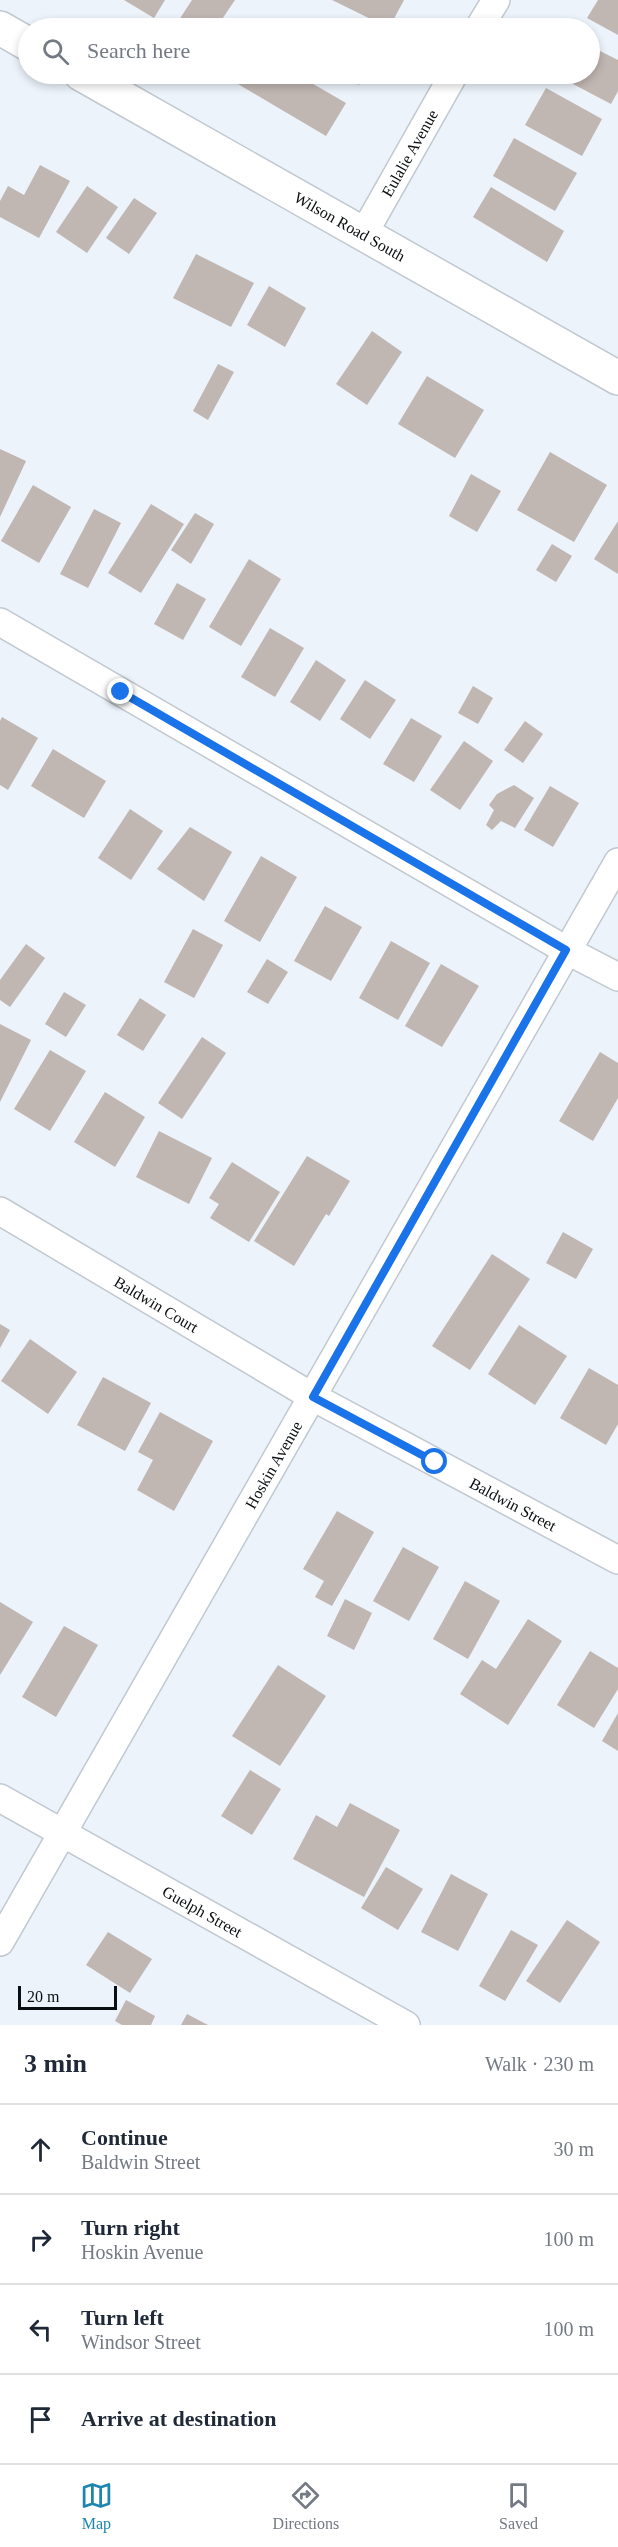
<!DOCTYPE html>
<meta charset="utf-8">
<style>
body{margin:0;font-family:"Times New Roman",serif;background:#f2f2f3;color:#1f2937}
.scale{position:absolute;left:18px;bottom:15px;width:99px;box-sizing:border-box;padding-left:6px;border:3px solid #0b0e10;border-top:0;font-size:16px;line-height:21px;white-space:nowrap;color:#0b0e10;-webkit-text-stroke:4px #ecf3fb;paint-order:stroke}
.stop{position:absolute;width:18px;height:18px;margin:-14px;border:4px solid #1a73e8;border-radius:50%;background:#fff}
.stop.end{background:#1a73e8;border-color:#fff;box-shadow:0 2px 6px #0008}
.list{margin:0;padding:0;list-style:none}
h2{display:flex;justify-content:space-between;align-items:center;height:78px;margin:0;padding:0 24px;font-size:26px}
h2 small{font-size:20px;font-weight:400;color:#747a83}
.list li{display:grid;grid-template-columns:39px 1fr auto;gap:18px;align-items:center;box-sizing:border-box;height:90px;padding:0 24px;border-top:2px solid #e0e1e3}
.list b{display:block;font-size:22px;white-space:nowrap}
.list p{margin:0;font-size:20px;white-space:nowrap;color:#747a83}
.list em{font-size:20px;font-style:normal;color:#747a83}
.icon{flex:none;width:33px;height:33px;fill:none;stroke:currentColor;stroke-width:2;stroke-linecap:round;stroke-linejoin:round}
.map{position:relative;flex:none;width:618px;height:2025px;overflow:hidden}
.search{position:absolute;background:#fff;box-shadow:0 3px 9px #0003;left:18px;right:18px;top:18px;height:66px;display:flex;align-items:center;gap:15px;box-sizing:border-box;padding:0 21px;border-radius:33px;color:#747a83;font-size:22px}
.sheet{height:438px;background:#fff}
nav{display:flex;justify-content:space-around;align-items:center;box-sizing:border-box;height:84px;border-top:2px solid #e0e1e3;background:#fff;font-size:16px;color:#747a83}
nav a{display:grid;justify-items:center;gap:3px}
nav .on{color:#1d86ae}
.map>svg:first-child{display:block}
.building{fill:#c0b6b2}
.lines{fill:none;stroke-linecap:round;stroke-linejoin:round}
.minor-casing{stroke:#c1c8d0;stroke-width:30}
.secondary-casing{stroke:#c1c8d0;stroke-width:36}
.minor{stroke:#fff;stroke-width:27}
.secondary{stroke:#fff;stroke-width:33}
.route{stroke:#1a73e8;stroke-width:8}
.labels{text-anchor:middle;stroke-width:4.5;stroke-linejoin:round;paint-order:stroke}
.street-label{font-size:16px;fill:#0b0e10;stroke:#ecf3fb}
</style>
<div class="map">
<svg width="618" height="2025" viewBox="0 0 618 2025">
<rect width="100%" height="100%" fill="#ecf3fb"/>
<g class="building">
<polygon points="124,0 165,0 154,18"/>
<polygon points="192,0 235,0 216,28 178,28 175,26"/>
<polygon points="332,0 404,0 389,28"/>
<polygon points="598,0 618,0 618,35 587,18"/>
<polygon points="590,46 618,60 618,91 611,104 554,74 590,74"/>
<polygon points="244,74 296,74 346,103 326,136 238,84"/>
<polygon points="337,74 365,74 359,85"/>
<polygon points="546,88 602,119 582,156 525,125"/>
<polygon points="514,138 577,173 555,211 493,176"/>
<polygon points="40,165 70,181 39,238 0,217 0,201 8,186 24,195"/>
<polygon points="87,186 118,207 87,253 56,232"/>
<polygon points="491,187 564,231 547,262 473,217"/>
<polygon points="134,198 157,213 129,254 106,238"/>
<polygon points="196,254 254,283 231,327 173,298"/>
<polygon points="269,286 306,308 285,347 247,325"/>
<polygon points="372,331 402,352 367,405 336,384"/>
<polygon points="218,364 234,372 208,420 193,411"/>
<polygon points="427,376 484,410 455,458 398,424"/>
<polygon points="0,449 26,461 0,517"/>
<polygon points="550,452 607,485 574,542 517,510"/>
<polygon points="471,474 501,491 477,532 449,516"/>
<polygon points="33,485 71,507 39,563 1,541"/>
<polygon points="151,504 184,524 141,593 108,573"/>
<polygon points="94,509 121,523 88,588 60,574"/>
<polygon points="195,513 214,524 191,564 171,550"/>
<polygon points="618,521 618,574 594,559"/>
<polygon points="552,544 572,556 556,582 536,570"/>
<polygon points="249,559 281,579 241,646 209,627"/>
<polygon points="177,583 206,599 183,640 154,624"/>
<polygon points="270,628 304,648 275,697 241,677"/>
<polygon points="316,660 346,680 320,721 290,702"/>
<polygon points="365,680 396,700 370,739 340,719"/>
<polygon points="473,686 493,698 478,724 458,713"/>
<polygon points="2,717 38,738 8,790 0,785 0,721"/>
<polygon points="411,718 442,736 414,782 383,764"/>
<polygon points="525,721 543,734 523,763 504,750"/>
<polygon points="464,741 493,761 460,810 430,790"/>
<polygon points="53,749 106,781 84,818 31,786"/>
<polygon points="514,785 534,798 515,828 501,821 492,830 486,825 494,810 489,805 497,794"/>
<polygon points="550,786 579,803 553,847 524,830"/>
<polygon points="130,809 163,831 131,880 98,858"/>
<polygon points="190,827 232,852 204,901 157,869"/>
<polygon points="261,856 297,877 260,942 224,921"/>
<polygon points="325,906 362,927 331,981 294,961"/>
<polygon points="193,929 223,945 194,998 164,982"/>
<polygon points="391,941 430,963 398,1020 359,998"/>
<polygon points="26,944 45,958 10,1007 0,1000 0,980"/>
<polygon points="267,959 288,972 268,1004 247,992"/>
<polygon points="441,964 479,986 442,1047 405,1026"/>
<polygon points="64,992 86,1005 66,1037 45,1024"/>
<polygon points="140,998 166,1015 143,1051 117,1035"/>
<polygon points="0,1024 31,1040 0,1102"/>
<polygon points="202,1037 226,1053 182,1119 158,1103"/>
<polygon points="50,1050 86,1071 50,1131 14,1109"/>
<polygon points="600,1052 618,1063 618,1098 593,1141 559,1121"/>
<polygon points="105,1092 145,1117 115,1167 74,1142"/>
<polygon points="159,1131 212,1158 189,1204 136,1177"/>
<polygon points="307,1156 350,1181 329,1216 326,1214 294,1266 254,1241"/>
<polygon points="232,1162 280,1192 249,1242 210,1218 219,1204 209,1198"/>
<polygon points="563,1232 593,1249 576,1279 546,1263"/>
<polygon points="492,1254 530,1279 470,1370 432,1346"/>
<polygon points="0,1324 10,1330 0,1348"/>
<polygon points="519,1325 567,1356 535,1405 488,1374"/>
<polygon points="30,1339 77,1372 48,1414 1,1381"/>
<polygon points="589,1368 618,1385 618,1424 606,1445 560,1418"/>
<polygon points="103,1377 151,1403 125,1451 77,1425"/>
<polygon points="160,1412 213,1441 174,1511 137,1490 153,1460 138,1452"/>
<polygon points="337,1511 374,1532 332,1606 315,1597 324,1581 303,1569"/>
<polygon points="403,1547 439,1567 409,1621 373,1601"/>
<polygon points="465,1581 500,1601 468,1659 433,1639"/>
<polygon points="345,1599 372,1613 354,1650 327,1636"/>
<polygon points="0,1602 33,1622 0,1675"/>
<polygon points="528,1619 562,1641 508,1725 460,1694 482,1660 496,1669"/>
<polygon points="64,1626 98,1645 56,1717 22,1697"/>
<polygon points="590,1651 618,1668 618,1689 594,1728 557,1705"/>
<polygon points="278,1665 326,1696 280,1766 232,1736"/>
<polygon points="618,1713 618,1751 602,1741"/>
<polygon points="250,1770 281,1789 252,1835 221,1816"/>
<polygon points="350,1803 400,1830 364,1897 293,1859 316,1815 337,1827"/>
<polygon points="386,1867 423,1889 398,1930 361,1908"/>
<polygon points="451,1874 488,1894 458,1951 421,1932"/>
<polygon points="567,1920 600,1942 560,2003 526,1981"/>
<polygon points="511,1930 538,1945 505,2001 479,1986"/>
<polygon points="108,1932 152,1959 130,1993 86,1965"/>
<polygon points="126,2000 155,2016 151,2025 122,2025 115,2021"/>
<polygon points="187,2014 208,2025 181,2025"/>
</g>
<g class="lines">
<defs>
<g id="minor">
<polyline points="479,28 496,0"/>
<path id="s1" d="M364 233 454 74"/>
<polyline points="0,622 566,950 618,977"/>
<path id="s2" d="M0 1211 313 1397 618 1560"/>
<path id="s3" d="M0 1798 406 2025"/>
<path id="s4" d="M0 1942 618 862"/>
</g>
<g id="secondary">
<polyline points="0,28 28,44"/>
<path id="s5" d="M81 74 618 378"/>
</g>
</defs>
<use href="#minor" class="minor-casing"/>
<use href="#secondary" class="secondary-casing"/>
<use href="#minor" class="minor"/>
<use href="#secondary" class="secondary"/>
</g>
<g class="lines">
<polyline class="route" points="121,692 566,950 313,1397 435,1462"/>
</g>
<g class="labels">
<g class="street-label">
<text dy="6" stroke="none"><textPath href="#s1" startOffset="92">Eulalie Avenue</textPath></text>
<text dy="6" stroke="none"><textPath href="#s5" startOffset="309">Wilson Road South</textPath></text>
<text dy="6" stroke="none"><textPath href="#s2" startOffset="182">Baldwin Court</textPath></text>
<text dy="6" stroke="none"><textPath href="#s4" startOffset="550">Hoskin Avenue</textPath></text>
<text dy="6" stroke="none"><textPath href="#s2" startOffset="591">Baldwin Street</textPath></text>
<text dy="6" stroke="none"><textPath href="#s3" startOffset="232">Guelph Street</textPath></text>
</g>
</g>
</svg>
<div class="scale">20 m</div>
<div class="stop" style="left:435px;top:1462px"></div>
<div class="stop end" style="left:121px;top:692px"></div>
<div class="search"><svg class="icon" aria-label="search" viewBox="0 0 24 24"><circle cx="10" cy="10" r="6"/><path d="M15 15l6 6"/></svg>Search here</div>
</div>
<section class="sheet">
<h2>3 min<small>Walk · 230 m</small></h2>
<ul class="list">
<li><svg class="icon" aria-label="ahead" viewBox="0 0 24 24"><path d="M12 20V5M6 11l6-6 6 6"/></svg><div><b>Continue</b><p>Baldwin Street</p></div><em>30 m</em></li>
<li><svg class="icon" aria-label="right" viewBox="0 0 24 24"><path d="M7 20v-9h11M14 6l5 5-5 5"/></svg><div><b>Turn right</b><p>Hoskin Avenue</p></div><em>100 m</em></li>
<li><svg class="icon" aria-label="left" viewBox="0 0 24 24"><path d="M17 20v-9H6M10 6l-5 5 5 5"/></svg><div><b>Turn left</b><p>Windsor Street</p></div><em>100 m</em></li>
<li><svg class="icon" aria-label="arrive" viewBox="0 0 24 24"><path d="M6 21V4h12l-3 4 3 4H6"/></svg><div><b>Arrive at destination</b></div></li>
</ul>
</section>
<nav>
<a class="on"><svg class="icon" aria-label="map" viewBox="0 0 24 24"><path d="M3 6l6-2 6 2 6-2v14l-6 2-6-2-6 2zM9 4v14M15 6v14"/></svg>Map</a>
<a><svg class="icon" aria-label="directions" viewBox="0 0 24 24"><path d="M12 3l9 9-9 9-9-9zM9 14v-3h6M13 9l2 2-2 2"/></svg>Directions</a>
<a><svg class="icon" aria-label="saved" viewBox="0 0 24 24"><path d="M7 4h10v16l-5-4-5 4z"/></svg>Saved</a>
</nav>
